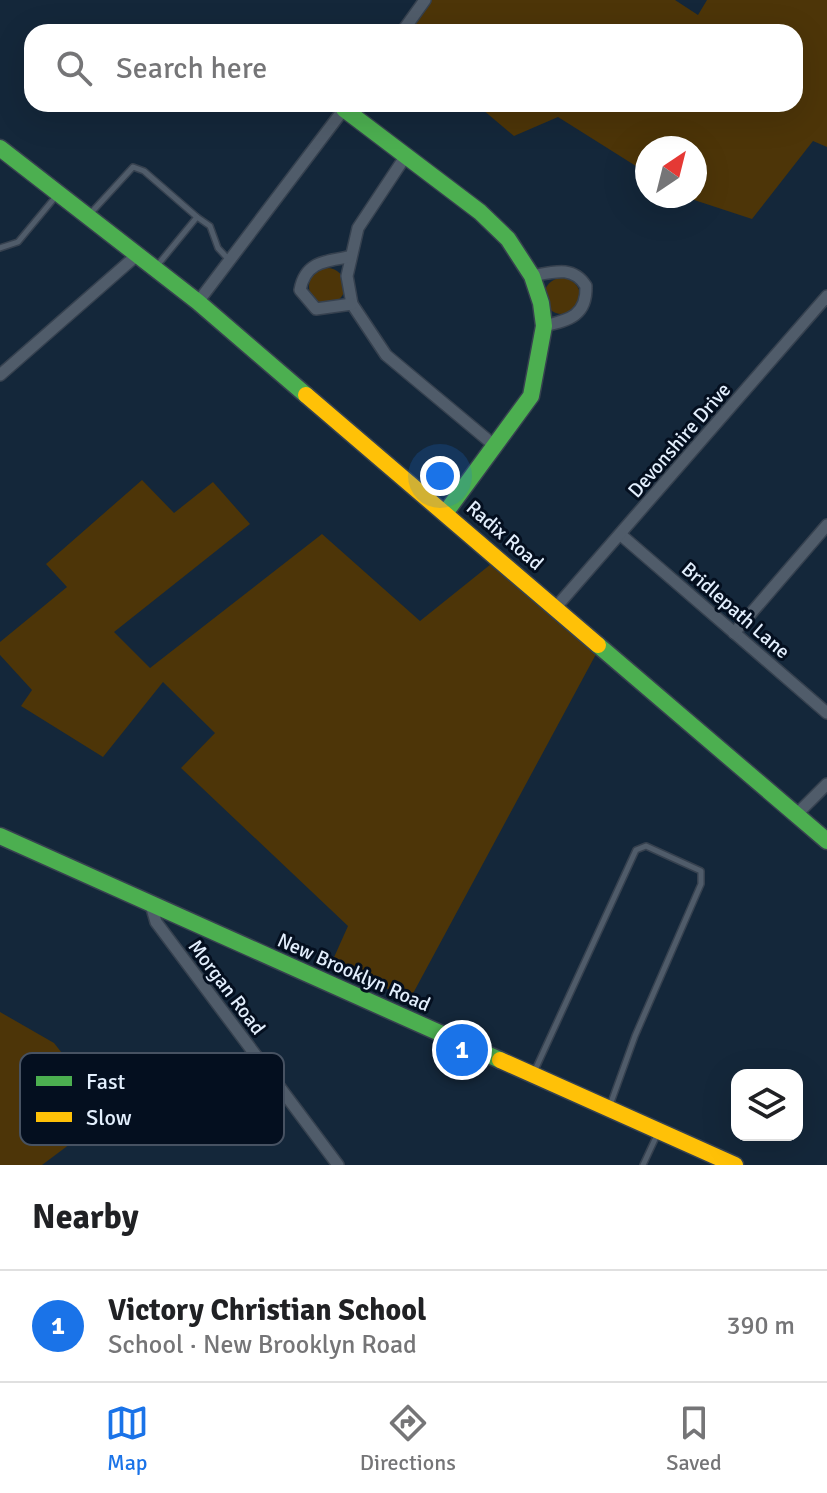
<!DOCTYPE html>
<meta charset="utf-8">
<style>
body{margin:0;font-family:Signika,sans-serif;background:#f2f2f2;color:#202124}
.controls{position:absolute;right:24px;bottom:24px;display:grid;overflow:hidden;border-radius:16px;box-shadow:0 8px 32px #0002}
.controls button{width:72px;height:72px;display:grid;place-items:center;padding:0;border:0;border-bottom:2px solid #e0e0e0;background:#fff;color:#202124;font:40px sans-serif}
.compass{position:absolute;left:635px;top:136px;width:72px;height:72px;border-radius:50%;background:#fff;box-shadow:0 8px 32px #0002;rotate:35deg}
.you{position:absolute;left:440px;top:476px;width:28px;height:28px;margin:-20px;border:6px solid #fff;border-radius:50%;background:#1a73e8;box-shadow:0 0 0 12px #1a73e833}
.badge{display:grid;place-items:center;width:52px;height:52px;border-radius:50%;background:#1a73e8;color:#fff;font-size:26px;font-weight:700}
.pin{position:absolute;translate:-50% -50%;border:4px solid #fff;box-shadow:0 2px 8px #0006}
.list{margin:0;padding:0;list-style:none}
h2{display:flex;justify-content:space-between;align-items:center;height:104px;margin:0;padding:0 32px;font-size:34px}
h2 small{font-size:26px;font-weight:400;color:#757577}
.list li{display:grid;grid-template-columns:52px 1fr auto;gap:24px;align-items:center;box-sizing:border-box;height:112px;padding:0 32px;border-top:2px solid #e0e0e0}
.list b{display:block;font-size:30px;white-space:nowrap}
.list p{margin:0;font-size:26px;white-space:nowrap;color:#757577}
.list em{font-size:26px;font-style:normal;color:#757577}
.icon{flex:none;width:44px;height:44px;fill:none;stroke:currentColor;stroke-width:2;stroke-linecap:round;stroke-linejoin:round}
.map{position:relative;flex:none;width:827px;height:1165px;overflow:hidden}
.search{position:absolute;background:#fff;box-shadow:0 8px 32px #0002;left:24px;right:24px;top:24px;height:88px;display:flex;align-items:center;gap:20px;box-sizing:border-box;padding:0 28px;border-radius:24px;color:#757577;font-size:30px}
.sheet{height:216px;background:#fff}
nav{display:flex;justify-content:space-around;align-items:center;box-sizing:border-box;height:112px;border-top:2px solid #e0e0e0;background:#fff;font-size:22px;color:#757577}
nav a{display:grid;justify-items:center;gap:4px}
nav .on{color:#1a73e8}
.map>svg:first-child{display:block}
.green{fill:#4d3508}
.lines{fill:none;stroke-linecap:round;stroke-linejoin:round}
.lane-casing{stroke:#36414f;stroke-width:8}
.street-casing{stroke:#36414f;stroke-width:14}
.fast-casing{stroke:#36414f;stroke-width:19}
.slow-casing{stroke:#36414f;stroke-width:19}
.lane{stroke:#505c6a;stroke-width:5}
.street{stroke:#505c6a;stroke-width:11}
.fast{stroke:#4caf50;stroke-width:16}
.slow{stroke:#ffc107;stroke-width:16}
.labels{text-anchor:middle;stroke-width:6;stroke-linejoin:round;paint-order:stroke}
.street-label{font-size:20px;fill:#e3effd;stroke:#040f1f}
.key{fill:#040f1f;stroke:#475262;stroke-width:2}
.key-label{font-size:22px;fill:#e3effd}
</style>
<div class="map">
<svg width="827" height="1165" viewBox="0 0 827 1165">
<rect width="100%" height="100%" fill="#14273a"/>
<g class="green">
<polygon points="426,0 675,0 698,15 707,0 827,0 827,147 813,141 752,219 682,196 695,196 695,148 647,148 647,173 558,117 514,136 476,104 795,104 795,32 405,32"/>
<circle cx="327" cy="286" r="18"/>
<circle cx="562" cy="296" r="18"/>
<polygon points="142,480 174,513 213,482 250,524 114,632 150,668 322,534 420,621 501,556 602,643 410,999 331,964 348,926 181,768 215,733 163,682 103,757 21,706 32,690 0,655 0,642 67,587 46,564"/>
<polygon points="0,1012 54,1043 110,1114 42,1165 0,1165"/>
</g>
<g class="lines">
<defs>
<g id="lane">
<polyline points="89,215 133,167 144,171 197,217"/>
<polyline points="0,248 18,242 57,195"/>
<polyline points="156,267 197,217 210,226 218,248 230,261"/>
<polyline points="535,1070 636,850 646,846 701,871 701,884 635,1036 609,1108"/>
<polyline points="643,1165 657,1135"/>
</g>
<g id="street">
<polyline points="402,32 425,0"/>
<polyline points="405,157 358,228 347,276 352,304 386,355 495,446"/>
<path d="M349 257C325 261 305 262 300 290L316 309 352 304"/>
<path d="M532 276C553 272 573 265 586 286 587 316 569 320 544 326"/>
<polyline points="198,302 347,105"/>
<polyline points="0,375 137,255"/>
<polyline points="621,535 827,713"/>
<polyline points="557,606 827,296"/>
<polyline points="734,633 827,525"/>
<polyline points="797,814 827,784"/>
<polyline points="151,905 156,922 338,1165"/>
</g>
<g id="fast">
<polyline points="344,109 480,212 508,239 532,276 541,303 544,326 531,396 446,512"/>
<polyline points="0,148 198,302 306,395"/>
<polyline points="598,645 827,841"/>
<polyline points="0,836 500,1060"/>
</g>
<g id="slow">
<polyline points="306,395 598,645"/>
<polyline points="500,1060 735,1165"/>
</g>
</defs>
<use href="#lane" class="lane-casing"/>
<use href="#street" class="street-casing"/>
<use href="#fast" class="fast-casing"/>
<use href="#slow" class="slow-casing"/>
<use href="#lane" class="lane"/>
<use href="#street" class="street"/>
<use href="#fast" class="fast"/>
<use href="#slow" class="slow"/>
</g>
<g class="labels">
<g class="street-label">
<text transform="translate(679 440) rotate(-49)" y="7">Devonshire Drive</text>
<text transform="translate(505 535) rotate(41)" y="7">Radix Road</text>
<text transform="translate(736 610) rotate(41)" y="7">Bridlepath Lane</text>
<text transform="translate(354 972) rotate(24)" y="7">New Brooklyn Road</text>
<text transform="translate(227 987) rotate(53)" y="7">Morgan Road</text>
</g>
</g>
<rect x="20" y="1053" width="264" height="92" rx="12" class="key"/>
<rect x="36" y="1076" width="36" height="10" fill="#4caf50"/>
<rect x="36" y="1112" width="36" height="10" fill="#ffc107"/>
<g class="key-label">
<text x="86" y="1089">Fast</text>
<text x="86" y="1125">Slow</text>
</g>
</svg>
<div class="controls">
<button><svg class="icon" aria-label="layers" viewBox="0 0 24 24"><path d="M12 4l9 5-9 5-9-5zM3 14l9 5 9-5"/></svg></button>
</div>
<svg class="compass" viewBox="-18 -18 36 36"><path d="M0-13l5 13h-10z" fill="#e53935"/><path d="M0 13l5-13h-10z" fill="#757577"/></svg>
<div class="you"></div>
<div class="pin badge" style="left:462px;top:1050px">1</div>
<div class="search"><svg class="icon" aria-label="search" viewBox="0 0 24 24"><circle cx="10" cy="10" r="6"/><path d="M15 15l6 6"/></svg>Search here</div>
</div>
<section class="sheet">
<h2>Nearby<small></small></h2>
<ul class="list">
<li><span class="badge">1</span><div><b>Victory Christian School</b><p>School · New Brooklyn Road</p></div><em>390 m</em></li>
</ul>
</section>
<nav>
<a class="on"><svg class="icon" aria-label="map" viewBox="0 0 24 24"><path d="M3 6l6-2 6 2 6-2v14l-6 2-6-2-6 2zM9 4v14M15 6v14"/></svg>Map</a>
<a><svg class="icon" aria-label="directions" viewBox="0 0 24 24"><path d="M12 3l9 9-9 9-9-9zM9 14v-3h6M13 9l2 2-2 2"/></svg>Directions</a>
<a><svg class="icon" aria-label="saved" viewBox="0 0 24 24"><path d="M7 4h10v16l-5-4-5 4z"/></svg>Saved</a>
</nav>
